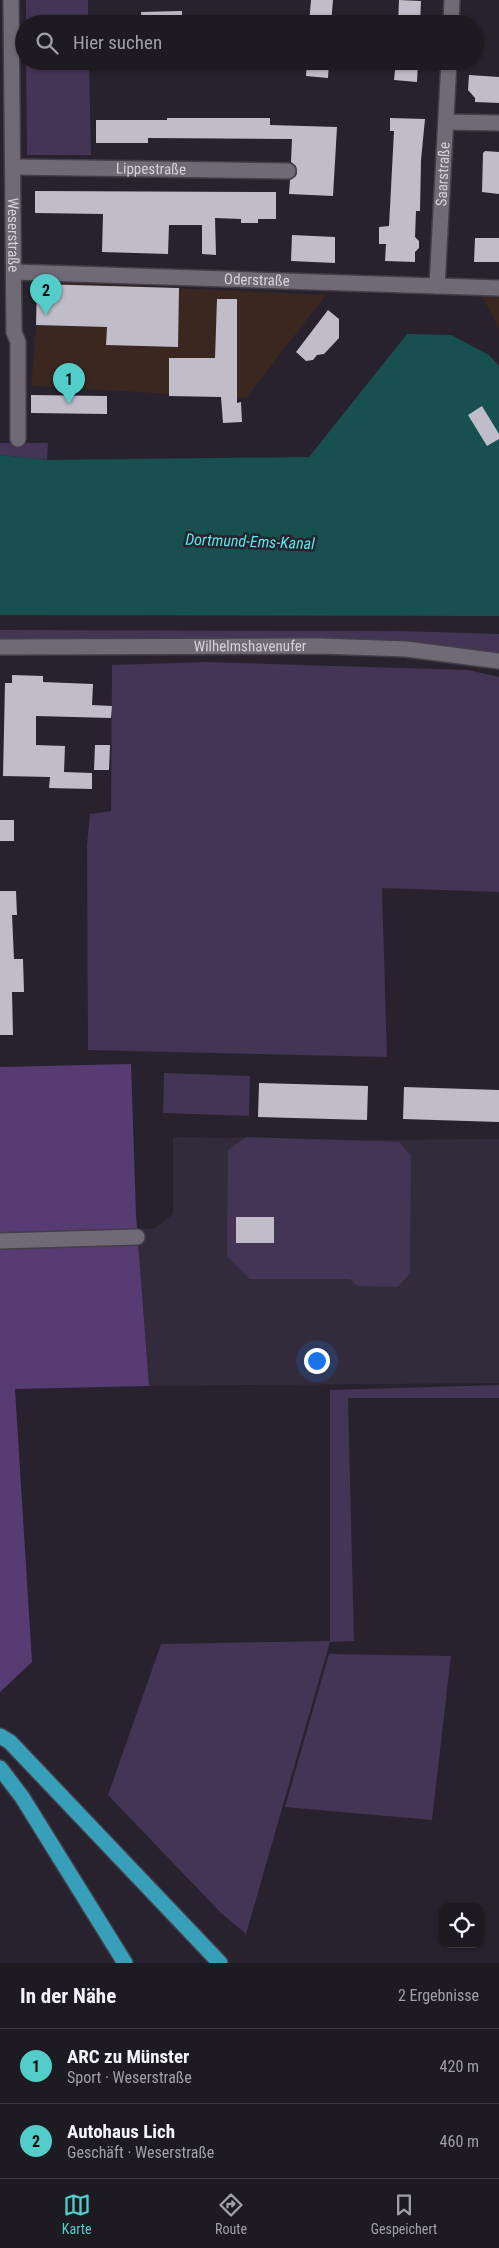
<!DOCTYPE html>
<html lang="de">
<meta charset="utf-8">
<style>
body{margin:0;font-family:"Roboto Condensed",sans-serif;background:#2a272f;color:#f1f3f6}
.controls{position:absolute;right:15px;bottom:15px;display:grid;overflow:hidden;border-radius:10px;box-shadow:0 1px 4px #0004}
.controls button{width:45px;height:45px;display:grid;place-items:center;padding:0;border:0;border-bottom:1px solid #3b3840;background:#1d1a22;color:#f1f3f6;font:25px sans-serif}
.you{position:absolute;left:316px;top:1360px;width:18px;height:18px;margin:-12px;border:4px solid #fff;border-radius:50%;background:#1a73e8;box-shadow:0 0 0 8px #1a73e833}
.badge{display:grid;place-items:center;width:32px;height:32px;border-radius:50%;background:#53cdca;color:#111;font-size:16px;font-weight:700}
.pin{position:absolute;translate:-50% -41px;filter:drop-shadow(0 1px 2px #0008)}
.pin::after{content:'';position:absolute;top:26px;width:18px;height:15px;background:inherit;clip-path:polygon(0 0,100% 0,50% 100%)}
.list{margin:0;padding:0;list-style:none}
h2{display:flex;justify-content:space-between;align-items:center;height:65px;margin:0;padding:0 20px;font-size:21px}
h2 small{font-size:16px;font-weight:400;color:#a0a1a5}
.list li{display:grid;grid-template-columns:32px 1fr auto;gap:15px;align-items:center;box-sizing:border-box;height:75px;padding:0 20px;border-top:1px solid #3b3840}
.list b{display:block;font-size:19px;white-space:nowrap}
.list p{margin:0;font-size:16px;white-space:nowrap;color:#a0a1a5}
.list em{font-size:16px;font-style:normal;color:#a0a1a5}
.icon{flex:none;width:28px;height:28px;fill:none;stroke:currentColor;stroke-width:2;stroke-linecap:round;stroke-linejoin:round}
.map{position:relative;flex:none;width:499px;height:1963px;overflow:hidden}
.search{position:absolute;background:#1d1a22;box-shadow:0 1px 4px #0004;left:15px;right:15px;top:15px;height:55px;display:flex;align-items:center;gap:12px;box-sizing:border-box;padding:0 18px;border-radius:28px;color:#a0a1a5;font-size:19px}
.sheet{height:215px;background:#1d1a22}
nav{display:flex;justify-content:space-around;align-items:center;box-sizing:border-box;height:70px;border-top:1px solid #3b3840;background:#1d1a22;font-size:14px;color:#a0a1a5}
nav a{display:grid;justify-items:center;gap:2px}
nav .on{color:#53cdca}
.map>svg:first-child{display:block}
.built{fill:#322b3b}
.industrial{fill:#392720}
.green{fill:#443455}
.forest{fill:#573b73}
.water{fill:#185050}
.building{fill:#c1bcc9}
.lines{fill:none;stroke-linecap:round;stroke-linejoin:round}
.street-casing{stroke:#433f48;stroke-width:18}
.highway-casing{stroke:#433f48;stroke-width:18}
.street{stroke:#6f6a76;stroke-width:15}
.highway{stroke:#379fb9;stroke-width:15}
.labels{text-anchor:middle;stroke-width:5;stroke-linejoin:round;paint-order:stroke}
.street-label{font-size:15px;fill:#d4d1d8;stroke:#27222d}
.water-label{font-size:16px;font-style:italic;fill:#55ebec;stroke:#27222d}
</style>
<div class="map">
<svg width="499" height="1963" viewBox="0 0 499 1963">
<rect width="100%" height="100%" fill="#27222d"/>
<polygon class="built" points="173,1137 367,1140 499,1139 499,1383 149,1386 137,1229 154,1229 173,1214"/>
<g class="industrial">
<polygon points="40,282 326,295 246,398 31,386"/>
<polygon points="482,296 499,297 499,329"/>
</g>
<g class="green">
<rect x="26" y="0" width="62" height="24"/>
<polygon points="26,61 89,61 91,155 27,155"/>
<polygon points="0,443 48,443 47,460 0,455"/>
<polygon points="0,630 402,631 499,634 499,653 418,644 0,640"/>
<polygon points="206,662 468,670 499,677 499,892 382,888 387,1057 88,1050 87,845 90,814 111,811 112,665"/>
<polygon points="164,1073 250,1076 249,1116 163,1113"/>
<polygon points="246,1137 399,1142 411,1156 410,1273 398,1287 357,1286 350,1279 250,1279 227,1256 228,1150"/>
<polygon points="499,1385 499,1398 348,1398 354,1641 330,1642 246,1934 221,1913 108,1795 161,1644 330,1641 330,1390"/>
<polygon points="329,1654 451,1656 432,1820 285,1807"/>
</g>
<polygon class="forest" points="131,1064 136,1215 149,1386 15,1389 32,1662 0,1692 0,1067"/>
<polygon class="water" points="407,334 451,335 489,355 499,366 499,616 0,615 0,455 47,460 309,457"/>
<g class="building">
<polygon points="311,0 333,0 331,24 309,24"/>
<polygon points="399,0 421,1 420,24 398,24"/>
<polygon points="182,11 182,24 142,24 141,12"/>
<polygon points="307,61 329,61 328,78 306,76"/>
<polygon points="396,61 418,61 417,82 394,80"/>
<polygon points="469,75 499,77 499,103 475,102 475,98 468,90"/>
<polygon points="167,118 270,118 270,125 337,127 333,196 289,194 290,180 296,176 297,172 296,166 291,162 292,139 148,138 148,143 96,143 96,120 167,120"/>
<polygon points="390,118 425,119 421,160 420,211 416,211 415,237 419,241 419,248 415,252 415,262 385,261 386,244 379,244 379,227 389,226 394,131 390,131"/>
<polygon points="485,151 499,152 499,194 482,192 483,153"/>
<polygon points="35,191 276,192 276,219 258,219 258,223 241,223 241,219 215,218 216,255 202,254 202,225 169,225 168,254 102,252 103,214 35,213"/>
<polygon points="292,235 335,237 335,263 291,261"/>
<polygon points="475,238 499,238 499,262 474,262"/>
<polygon points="37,284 179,288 178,347 106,345 107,327 36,325"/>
<polygon points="217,299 237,299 237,403 241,402 242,422 223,423 221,397 169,396 169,358 215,358"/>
<polygon points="328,310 339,319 339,338 324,354 317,355 313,360 306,361 296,352"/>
<polygon points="31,395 107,396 107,414 31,413"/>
<polygon points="482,406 499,434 499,439 487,446 468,415"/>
<polygon points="12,675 43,676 43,682 93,684 92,705 112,706 111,718 36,716 36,745 65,746 64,772 92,773 92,789 49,788 50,777 3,776 5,683 12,683"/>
<polygon points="95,745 110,745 109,770 94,770"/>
<rect x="0" y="820" width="14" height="21"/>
<polygon points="0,891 16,891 17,915 12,915 14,959 23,959 24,992 12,992 13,1035 0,1035"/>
<polygon points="259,1083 368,1086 367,1120 258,1117"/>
<polygon points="404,1087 499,1090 499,1122 403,1119"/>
<rect x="236" y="1217" width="38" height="26"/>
</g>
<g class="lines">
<defs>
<g id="street">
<path id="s1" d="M11 0 14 332 18 342V439"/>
<polyline points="451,24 452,0"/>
<polyline points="446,122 499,123"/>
<path id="s2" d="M13 167 288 171"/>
<path id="s3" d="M15 272 499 288"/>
<path id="s4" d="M437 286 449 61"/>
<path id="s5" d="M0 647 321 646 406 649 499 661"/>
<polyline points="0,1241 137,1237"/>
</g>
<g id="highway">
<polyline points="0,1736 10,1742 220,1963"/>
<polyline points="0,1768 22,1797 125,1963"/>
</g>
</defs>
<use href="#street" class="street-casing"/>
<use href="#highway" class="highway-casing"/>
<use href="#street" class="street"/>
<use href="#highway" class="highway"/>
</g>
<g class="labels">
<g class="street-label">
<text dy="5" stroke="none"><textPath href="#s2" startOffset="138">Lippestraße</textPath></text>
<text dy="5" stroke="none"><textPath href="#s4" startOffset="112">Saarstraße</textPath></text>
<text dy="5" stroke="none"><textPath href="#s1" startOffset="235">Weserstraße</textPath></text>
<text dy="5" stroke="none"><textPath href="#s3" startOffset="242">Oderstraße</textPath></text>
<text dy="5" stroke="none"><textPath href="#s5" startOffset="250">Wilhelmshavenufer</textPath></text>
</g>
<g class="water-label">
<text transform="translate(250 541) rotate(2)" y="6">Dortmund-Ems-Kanal</text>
</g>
</g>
</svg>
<div class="controls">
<button><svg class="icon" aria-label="locate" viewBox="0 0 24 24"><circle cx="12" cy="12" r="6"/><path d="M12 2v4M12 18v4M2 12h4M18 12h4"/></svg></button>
</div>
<div class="you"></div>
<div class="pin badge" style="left:69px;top:404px">1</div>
<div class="pin badge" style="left:46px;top:315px">2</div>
<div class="search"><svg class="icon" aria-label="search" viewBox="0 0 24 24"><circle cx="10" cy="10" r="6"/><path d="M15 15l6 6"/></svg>Hier suchen</div>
</div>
<section class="sheet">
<h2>In der Nähe<small>2 Ergebnisse</small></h2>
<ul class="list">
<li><span class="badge">1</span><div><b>ARC zu Münster</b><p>Sport · Weserstraße</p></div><em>420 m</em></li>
<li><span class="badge">2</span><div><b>Autohaus Lich</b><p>Geschäft · Weserstraße</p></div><em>460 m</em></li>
</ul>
</section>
<nav>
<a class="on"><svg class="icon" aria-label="map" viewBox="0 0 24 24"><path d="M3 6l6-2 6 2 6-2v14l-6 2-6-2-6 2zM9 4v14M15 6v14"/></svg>Karte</a>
<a><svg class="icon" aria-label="directions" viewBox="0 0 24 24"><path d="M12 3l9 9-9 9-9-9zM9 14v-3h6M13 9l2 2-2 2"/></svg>Route</a>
<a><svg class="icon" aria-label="saved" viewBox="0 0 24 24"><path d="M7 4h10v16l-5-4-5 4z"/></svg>Gespeichert</a>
</nav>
